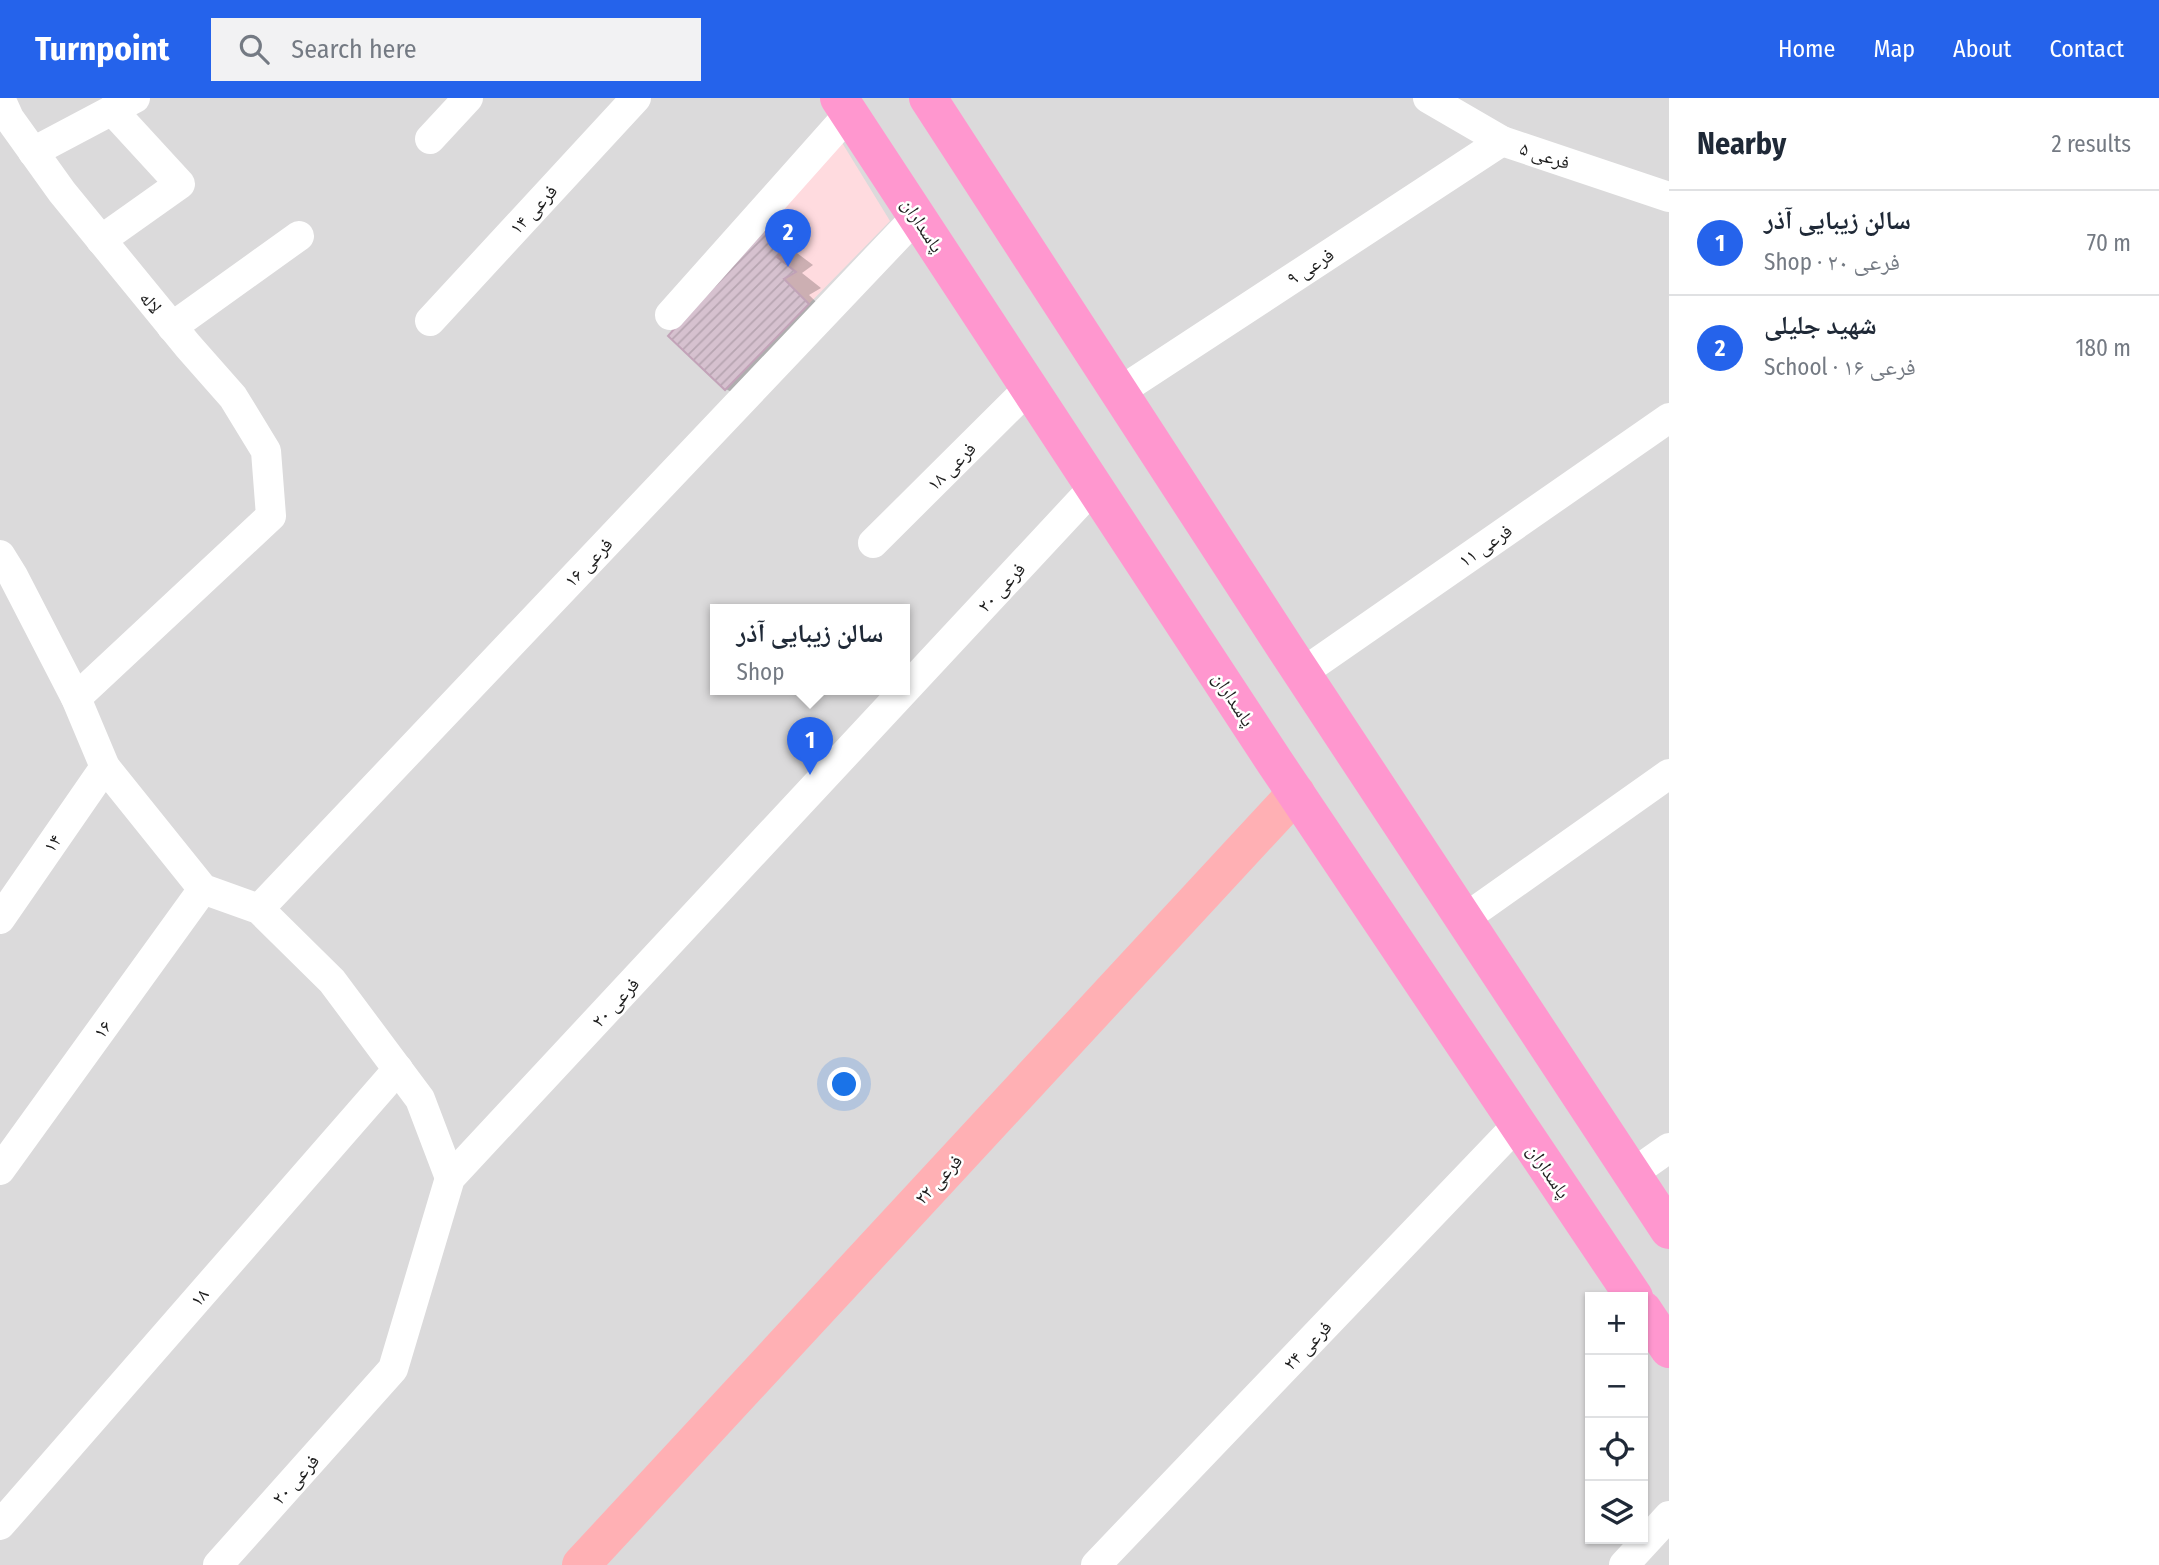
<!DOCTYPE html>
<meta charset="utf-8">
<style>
body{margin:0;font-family:"Fira Sans Condensed","Noto Naskh Arabic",sans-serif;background:#f2f2f3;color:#1f2937}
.controls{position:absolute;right:21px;bottom:21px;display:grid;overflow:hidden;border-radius:0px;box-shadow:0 2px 5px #0004}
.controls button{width:63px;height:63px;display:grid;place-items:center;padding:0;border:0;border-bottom:2px solid #e0e1e3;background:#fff;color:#1f2937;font:35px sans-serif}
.you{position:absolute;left:845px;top:987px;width:24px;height:24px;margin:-18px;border:5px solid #fff;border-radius:50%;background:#1a73e8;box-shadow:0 0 0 10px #1a73e833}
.badge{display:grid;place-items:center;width:46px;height:46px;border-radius:50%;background:#2563eb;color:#fff;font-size:23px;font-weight:700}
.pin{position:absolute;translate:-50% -58px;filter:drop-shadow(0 2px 4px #0008)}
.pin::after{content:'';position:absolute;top:37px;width:24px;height:21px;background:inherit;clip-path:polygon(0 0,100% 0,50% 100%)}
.popup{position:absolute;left:710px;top:506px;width:200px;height:91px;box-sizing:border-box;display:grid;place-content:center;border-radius:0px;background:#fff;filter:drop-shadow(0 2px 5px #0005);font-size:23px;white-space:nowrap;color:#747a83}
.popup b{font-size:26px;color:#1f2937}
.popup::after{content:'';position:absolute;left:50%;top:100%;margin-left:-14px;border:14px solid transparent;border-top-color:#fff}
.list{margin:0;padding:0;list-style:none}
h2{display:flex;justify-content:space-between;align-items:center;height:91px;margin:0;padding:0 28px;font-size:30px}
h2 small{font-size:23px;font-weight:400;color:#747a83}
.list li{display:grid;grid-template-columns:46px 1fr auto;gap:21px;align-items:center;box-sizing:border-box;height:105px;padding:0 28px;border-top:2px solid #e0e1e3}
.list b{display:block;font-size:26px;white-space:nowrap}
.list p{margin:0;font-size:23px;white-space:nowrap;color:#747a83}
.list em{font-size:23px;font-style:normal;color:#747a83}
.icon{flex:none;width:38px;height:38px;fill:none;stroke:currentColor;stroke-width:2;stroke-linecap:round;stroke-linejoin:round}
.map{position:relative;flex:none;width:1669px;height:1467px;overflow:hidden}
header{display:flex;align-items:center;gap:42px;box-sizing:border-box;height:98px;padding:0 35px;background:#2563eb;color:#fff}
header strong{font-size:33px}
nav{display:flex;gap:38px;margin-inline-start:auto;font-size:24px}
.search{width:490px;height:63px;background:#f2f2f3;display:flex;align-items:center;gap:18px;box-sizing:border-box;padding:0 24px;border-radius:0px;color:#747a83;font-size:26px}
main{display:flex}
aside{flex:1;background:#fff}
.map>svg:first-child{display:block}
.residential{fill:#dbdadb;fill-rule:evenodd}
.education{fill:#ffdbdf}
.shadow{fill:#0003}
.building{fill:url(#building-hatch);stroke:#c2a3b8;stroke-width:2}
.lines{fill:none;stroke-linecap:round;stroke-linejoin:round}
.street{stroke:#fff;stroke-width:30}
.secondary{stroke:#ffb0b4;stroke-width:38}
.primary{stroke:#ff97cf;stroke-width:38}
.labels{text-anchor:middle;stroke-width:5;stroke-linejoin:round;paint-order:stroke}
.street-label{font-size:19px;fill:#1d1d1d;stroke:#fff}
</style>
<header>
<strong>Turnpoint</strong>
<div class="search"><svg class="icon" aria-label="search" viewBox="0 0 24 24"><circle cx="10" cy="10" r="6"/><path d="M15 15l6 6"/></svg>Search here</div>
<nav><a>Home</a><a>Map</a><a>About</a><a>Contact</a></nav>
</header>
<main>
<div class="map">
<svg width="1669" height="1467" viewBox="0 0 1669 1467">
<defs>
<pattern id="building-hatch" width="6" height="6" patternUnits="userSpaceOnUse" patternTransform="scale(1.75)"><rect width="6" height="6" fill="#d6c1cf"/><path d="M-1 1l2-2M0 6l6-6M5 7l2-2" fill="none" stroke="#b7a5b1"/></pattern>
</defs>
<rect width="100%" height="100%" fill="#efe2e8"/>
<path class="residential" d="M0 0H1669V1467H0ZM716 511H904V591H716ZM1590 1199H1643V1441H1590Z"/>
<polygon class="education" points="841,43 890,123 725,292 668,238"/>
<polygon class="shadow" points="763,134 789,149 813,167 802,175 821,190 809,197 835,222 753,306 726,291 671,238"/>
<polygon class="building" points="762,131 788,151 777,159 796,174 784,181 809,206 725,292 668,238"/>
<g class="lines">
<g class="street">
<polyline points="0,0 9,20 62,94 188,248 233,299 266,353 271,418 76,600"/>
<polyline points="1428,0 1502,43 1669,99"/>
<polyline points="430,41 468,0"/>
<polyline points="33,54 135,0"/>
<polyline points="101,142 180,86 112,12"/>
<polyline points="670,217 849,16"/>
<polyline points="430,223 636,0"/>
<polyline points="172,229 299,138"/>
<polyline points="1119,294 1502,43"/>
<polyline points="873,445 1029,290"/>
<polyline points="0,457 13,478 76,600 105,669 203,791 259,811 332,883 420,1001 450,1080"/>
<polyline points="1302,575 1669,320"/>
<polyline points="259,811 917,118"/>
<polyline points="0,821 105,669"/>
<polyline points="1464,821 1669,676"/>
<polyline points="0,1072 203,791"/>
<polyline points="1632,1076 1669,1050"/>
<polyline points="0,1427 398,971"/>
<polyline points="218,1467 393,1271 450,1080 1094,389"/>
<polyline points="1096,1467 1518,1026"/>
<polyline points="1624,1467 1669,1418"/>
</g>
<polyline class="secondary" points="581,1467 1296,695"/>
<g class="primary">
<polyline points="839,0 1274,663 1634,1199"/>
<polyline points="928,0 1286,551 1669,1132"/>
<polyline points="1643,1212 1669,1251"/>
</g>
</g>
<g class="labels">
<g class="street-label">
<text transform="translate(1545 57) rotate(18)" y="7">فرعی ۵</text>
<text transform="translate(533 111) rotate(-47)" y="7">فرعی ۱۴</text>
<text transform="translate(923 127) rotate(57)" y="7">پاسداران</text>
<text transform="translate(1310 168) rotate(-33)" y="7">فرعی ۹</text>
<text transform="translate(151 204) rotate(50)" y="7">لاله</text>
<text transform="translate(951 368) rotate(-45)" y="7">فرعی ۱۸</text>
<text transform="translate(1485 447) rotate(-35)" y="7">فرعی ۱۱</text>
<text transform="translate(588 464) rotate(-46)" y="7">فرعی ۱۶</text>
<text transform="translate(1001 489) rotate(-47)" y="7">فرعی ۲۰</text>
<text transform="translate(1234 601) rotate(57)" y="7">پاسداران</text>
<text transform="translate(52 745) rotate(-55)" y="7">۱۴</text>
<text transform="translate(615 904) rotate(-47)" y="7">فرعی ۲۰</text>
<text transform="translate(102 931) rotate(-54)" y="7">۱۶</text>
<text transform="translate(1549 1073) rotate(56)" y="7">پاسداران</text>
<text transform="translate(938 1081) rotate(-47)" y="7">فرعی ۲۲</text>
<text transform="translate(199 1199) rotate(-49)" y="7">۱۸</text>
<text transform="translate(1307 1247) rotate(-46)" y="7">فرعی ۲۴</text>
<text transform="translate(295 1381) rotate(-48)" y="7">فرعی ۲۰</text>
</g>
</g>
</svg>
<div class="controls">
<button>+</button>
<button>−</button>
<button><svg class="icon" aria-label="locate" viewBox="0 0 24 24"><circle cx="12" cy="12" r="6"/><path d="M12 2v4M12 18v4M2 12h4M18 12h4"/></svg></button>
<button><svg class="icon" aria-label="layers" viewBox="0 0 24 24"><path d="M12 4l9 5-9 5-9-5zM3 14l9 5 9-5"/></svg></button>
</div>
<div class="you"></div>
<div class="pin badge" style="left:810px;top:677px">1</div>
<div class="popup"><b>سالن زیبایی آذر</b>Shop</div>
<div class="pin badge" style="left:788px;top:169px">2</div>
</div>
<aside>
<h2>Nearby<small>2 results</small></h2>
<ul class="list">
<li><span class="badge">1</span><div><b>سالن زیبایی آذر</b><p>Shop · فرعی ۲۰</p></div><em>70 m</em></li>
<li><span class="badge">2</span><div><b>شهید جلیلی</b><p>School · فرعی ۱۶</p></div><em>180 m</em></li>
</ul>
</aside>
</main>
